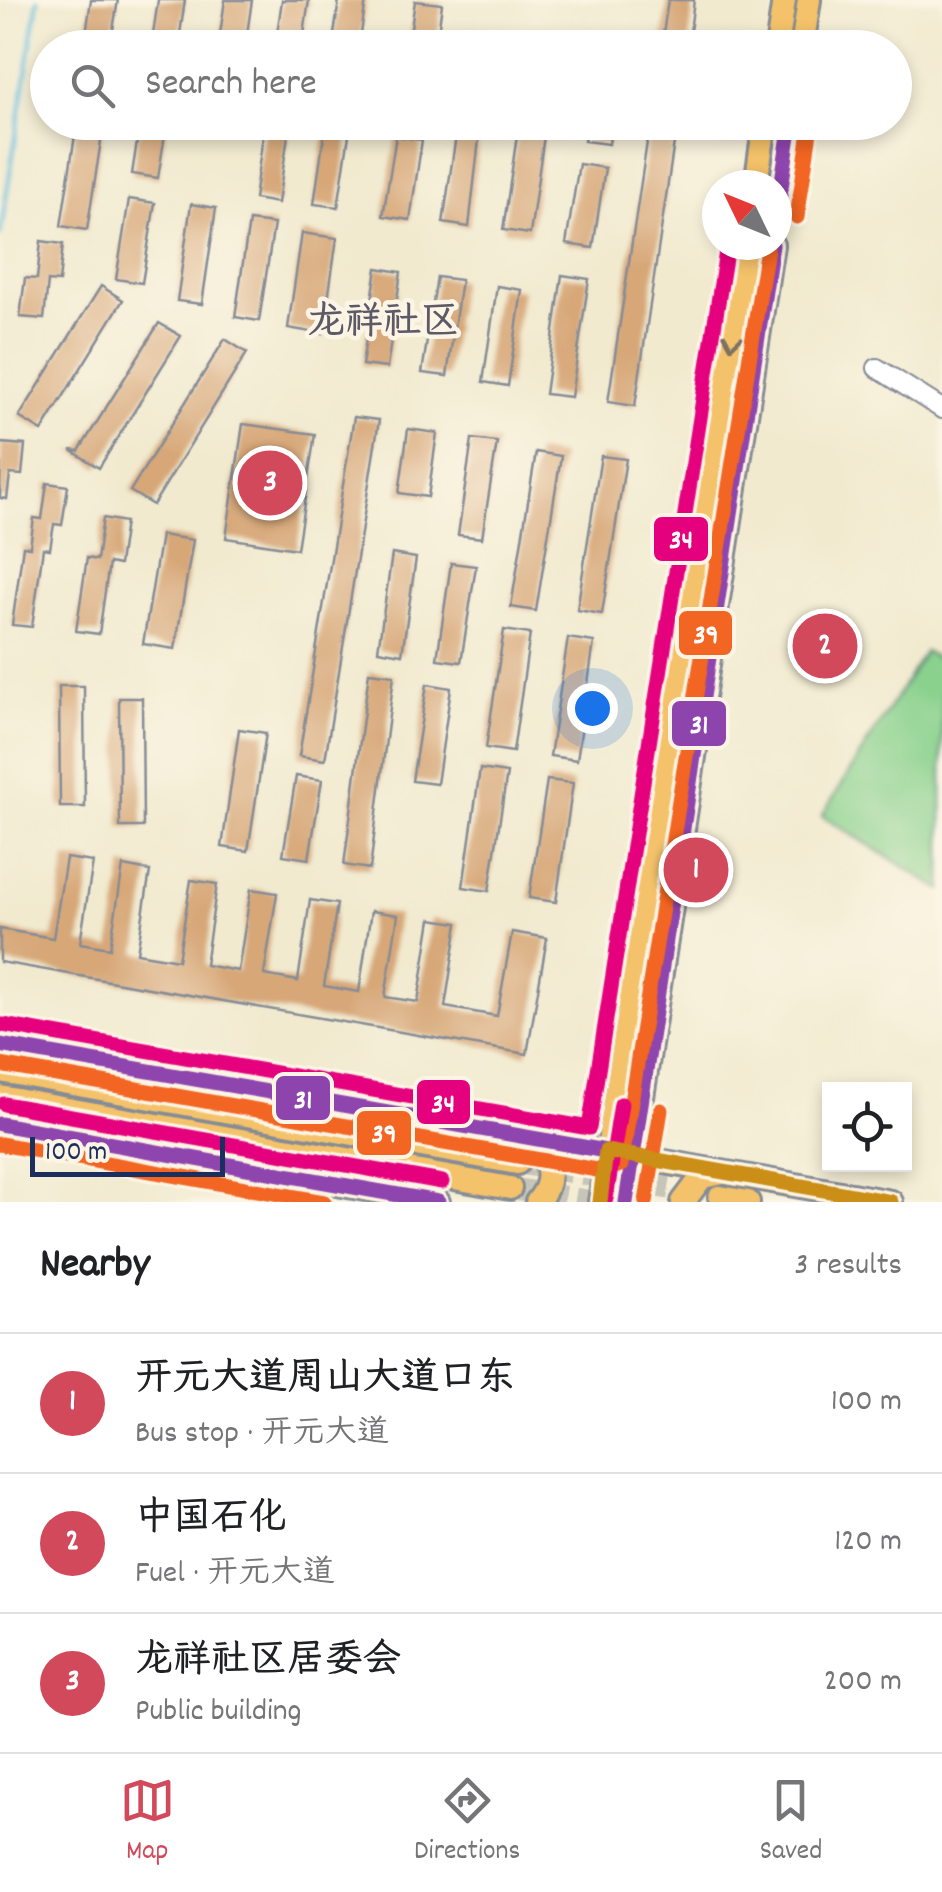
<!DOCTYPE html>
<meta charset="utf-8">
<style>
body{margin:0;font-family:Dekko,"LXGW WenKai TC",sans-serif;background:#f2f2f2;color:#202124}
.controls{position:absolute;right:30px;bottom:30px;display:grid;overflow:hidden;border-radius:0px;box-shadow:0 5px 15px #0003}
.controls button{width:90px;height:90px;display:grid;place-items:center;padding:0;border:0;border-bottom:2px solid #e0e0e0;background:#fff;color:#202124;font:50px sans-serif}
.compass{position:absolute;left:702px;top:170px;width:90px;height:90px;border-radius:50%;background:#fff;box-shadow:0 5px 15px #0003;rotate:313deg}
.scale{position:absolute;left:30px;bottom:25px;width:195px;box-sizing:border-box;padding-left:10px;border:5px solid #1b2f5e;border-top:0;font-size:28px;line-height:35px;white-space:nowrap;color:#1b2f5e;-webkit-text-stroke:8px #fcf5e5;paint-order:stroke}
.you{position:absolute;left:592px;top:708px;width:35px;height:35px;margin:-25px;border:8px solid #fff;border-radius:50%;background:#1a73e8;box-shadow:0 0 0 15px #1a73e833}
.badge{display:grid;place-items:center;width:65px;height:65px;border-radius:50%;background:#d1495b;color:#fff;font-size:32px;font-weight:700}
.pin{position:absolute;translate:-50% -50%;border:5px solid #fff;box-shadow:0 2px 10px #0006}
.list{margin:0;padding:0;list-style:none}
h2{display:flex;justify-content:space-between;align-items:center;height:130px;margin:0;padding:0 40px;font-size:42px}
h2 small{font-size:32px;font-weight:400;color:#757577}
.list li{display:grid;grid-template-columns:65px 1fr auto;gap:30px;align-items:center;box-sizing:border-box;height:140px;padding:0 40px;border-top:2px solid #e0e0e0}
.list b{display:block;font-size:38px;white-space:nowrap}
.list p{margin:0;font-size:32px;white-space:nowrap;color:#757577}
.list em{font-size:32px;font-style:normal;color:#757577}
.icon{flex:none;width:55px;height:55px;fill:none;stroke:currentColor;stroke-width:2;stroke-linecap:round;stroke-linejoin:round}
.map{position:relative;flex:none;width:942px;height:1202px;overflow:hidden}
.search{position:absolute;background:#fff;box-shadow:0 5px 15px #0003;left:30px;right:30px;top:30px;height:110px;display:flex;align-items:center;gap:25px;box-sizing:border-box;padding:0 35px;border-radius:55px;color:#757577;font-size:38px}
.sheet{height:550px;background:#fff}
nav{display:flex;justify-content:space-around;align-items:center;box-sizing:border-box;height:140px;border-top:2px solid #e0e0e0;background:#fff;font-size:28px;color:#757577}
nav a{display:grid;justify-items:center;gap:5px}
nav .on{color:#d1495b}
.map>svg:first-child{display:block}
.green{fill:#89d18d;stroke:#528076;stroke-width:2.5}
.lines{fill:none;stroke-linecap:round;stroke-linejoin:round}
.stream{stroke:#60bfde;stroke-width:4}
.building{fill:#d7a778}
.major-tunnel{stroke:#c6c5b8;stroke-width:22;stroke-dasharray:22 11;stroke-linecap:butt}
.minor-casing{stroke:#868c96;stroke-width:22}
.major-casing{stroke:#868c96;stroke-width:28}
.minor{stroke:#fff;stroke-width:18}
.major{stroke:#f4c26a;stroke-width:22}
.bus-1-casing{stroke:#fcf5e5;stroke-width:22}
.bus-2-casing{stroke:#fcf5e5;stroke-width:22}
.bus-3-casing{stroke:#fcf5e5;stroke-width:22}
.bus-4-casing{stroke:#fcf5e5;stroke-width:22}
.bus-1{stroke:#8e44ad;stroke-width:15}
.bus-2{stroke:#f26522;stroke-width:15}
.bus-3{stroke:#e5007d;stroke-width:15}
.bus-4{stroke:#cb8e13;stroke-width:15}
.oneway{stroke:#7d7163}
.labels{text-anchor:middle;stroke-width:9;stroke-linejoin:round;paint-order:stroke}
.quarter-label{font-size:38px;font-weight:bold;fill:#5d5967;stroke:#fcf5e5}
.line-badge{stroke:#fcf5e5;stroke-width:4}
.badge-label{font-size:28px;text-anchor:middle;font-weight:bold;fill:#fff}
</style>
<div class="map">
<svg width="942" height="1202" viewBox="0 0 942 1202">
<rect width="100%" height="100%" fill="#fcf5e5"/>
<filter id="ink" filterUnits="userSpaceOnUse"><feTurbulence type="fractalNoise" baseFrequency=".01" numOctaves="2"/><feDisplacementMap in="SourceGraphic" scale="20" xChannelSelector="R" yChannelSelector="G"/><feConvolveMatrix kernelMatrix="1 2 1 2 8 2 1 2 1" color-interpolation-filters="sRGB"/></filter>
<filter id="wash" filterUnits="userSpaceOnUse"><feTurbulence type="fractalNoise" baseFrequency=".0048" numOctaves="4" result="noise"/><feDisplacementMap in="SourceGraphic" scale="40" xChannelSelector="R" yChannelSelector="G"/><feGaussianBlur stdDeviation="2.25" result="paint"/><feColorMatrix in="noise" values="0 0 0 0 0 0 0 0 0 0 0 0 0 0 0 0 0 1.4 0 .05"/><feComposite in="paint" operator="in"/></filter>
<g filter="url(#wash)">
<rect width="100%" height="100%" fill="#f1eacf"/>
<polygon class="green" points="925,651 942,662 942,890 822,816"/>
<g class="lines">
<polyline class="stream" points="0,235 38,0"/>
</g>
<g id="blocks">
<g class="building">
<polygon points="91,0 118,0 110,48 84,48"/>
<polygon points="158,0 185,0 178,48 151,48"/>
<polygon points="225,0 252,0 245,48 218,48"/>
<polygon points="282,0 309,0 302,48 275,48"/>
<polygon points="339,0 366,0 359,48 332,48"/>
<polygon points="668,0 694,0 688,48 661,48"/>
<polygon points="415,1 442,4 436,48 408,48"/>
<polygon points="77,122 104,122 87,230 61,226"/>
<polygon points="140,122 167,122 158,178 132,174"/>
<polygon points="265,122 290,122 278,203 254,199"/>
<polygon points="326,122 351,122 338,207 314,204"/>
<polygon points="458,122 481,122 469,227 443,223"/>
<polygon points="519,122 546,122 530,234 503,230"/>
<polygon points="587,122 612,122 609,144 584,141"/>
<polygon points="650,122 677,122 635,406 608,402"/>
<polygon points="396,136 422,140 410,220 383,216"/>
<polygon points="579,164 605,168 593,248 566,244"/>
<polygon points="129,199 155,203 142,283 116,279"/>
<polygon points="191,204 216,208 202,304 177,301"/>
<polygon points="249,221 274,224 259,321 235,317"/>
<polygon points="302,233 337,238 323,334 288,328"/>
<polygon points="41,241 63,244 59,282 48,281 44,319 20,317 25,278 37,279"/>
<polygon points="377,268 401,272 387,368 362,365"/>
<polygon points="562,275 589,279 571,397 545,394"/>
<polygon points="437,277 461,280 447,376 422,373"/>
<polygon points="101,286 123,300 42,431 19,417"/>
<polygon points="497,286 522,290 508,386 483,382"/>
<polygon points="159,323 181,336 99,468 71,450 79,451"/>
<polygon points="225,339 247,353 153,505 130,491"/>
<polygon points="354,417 379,420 325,760 299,756"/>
<polygon points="243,424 315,434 297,549 226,538"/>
<polygon points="408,429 437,433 428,497 399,493"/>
<polygon points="472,439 497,442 482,538 458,535"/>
<polygon points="1,443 25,445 22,475 10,474 7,499 0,498"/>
<polygon points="536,452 561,456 536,611 511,607"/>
<polygon points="601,456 626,459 602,614 577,610"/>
<polygon points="47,483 68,486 62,525 54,524 50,549 43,548 32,627 12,625 23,546 30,547 34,518 42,519"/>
<polygon points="103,518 125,522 119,565 109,563 99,634 76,631 87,558 97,560"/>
<polygon points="161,535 193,540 175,649 143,644"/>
<polygon points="392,554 416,558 402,654 378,650"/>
<polygon points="451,563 476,566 461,662 437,659"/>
<polygon points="504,630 530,634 513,752 486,748"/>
<polygon points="568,638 594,642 577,760 550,756"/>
<polygon points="369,672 394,675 370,869 344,865"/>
<polygon points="427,684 451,688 437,784 412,781"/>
<polygon points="59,686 84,686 85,807 60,807"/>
<polygon points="119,698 142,698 143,827 120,827"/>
<polygon points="239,729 266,733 248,851 222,847"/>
<polygon points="480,769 507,773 489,891 463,887"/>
<polygon points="296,776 322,780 309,859 283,855"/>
<polygon points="547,780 573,783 556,902 529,898"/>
<polygon points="66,858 93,862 80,943 110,948 123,866 150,871 137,953 178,960 191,880 217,884 205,965 238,971 251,889 277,893 264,975 298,981 310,900 337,904 324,986 359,992 371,911 398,915 385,997 418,1002 431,919 458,923 445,1007 497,1016 512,932 547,938 527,1054 0,962 0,929 53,938"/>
</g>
</g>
</g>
<g filter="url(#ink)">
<use href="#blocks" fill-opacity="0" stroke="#868c96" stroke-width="2.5"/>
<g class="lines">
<g class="major-tunnel">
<polyline points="517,1163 720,1197"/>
<polyline points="510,1188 595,1202"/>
</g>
<defs>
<polyline id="minor" points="877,368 942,409"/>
<g id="major">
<polyline points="777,48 784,0"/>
<polyline points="802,48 809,0"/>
<polyline points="756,185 765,122"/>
<polyline points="777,214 791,122"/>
<polyline points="0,1045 891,1202"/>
<polyline points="0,1071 517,1163"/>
<polyline points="0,1097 510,1188"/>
<polyline points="0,1124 438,1202"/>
<path d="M524 1137C547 1155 559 1177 537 1202"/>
<polyline points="720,1197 748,1202"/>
<polyline points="600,1202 747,245"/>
<polyline points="626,1202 772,245"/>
<polyline points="683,1202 702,1177 722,1173"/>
</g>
</defs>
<use href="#minor" class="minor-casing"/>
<use href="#major" class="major-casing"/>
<use href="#minor" class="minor"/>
<use href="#major" class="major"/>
<defs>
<g id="bus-1">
<polyline points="777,214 791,122"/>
<polyline points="0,1045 606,1151"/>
<polyline points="0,1124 438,1202"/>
<polyline points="626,1202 772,245"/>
</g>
<g id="bus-2">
<polyline points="797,217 811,125"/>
<polyline points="0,1065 603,1171 621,1165 767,248"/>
<polyline points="0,1144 324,1202"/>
<polyline points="646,1202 661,1110"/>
</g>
<g id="bus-3">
<polyline points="3,1025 589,1128 727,245"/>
<polyline points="4,1104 442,1182"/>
<polyline points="606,1199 621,1104"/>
</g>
<polyline id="bus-4" points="600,1202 606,1151 891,1202"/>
</defs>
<use href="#bus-1" class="bus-1-casing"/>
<use href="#bus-2" class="bus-2-casing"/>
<use href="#bus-3" class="bus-3-casing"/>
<use href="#bus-4" class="bus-4-casing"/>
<use href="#bus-1" class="bus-1"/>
<use href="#bus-2" class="bus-2"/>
<use href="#bus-3" class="bus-3"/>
<use href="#bus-4" class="bus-4"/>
</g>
<defs><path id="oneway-chevron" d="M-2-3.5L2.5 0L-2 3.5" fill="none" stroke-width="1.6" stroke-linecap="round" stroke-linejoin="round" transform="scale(2.5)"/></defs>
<use class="oneway" href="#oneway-chevron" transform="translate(732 341) rotate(99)"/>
</g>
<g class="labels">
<g class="quarter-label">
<text x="383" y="332">龙祥社区</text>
</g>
</g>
<g class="line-badge">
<rect x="652" y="515" width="58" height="48" rx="10" fill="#e5007d"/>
<rect x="677" y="609" width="57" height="48" rx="10" fill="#f26522"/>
<rect x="670" y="699" width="58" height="49" rx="10" fill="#8e44ad"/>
<rect x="274" y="1074" width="58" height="48" rx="10" fill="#8e44ad"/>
<rect x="415" y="1078" width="57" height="48" rx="10" fill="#e5007d"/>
<rect x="355" y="1109" width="58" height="48" rx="10" fill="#f26522"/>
</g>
<g class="badge-label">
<text x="681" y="548">34</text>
<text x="706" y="643">39</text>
<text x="699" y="733">31</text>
<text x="303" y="1108">31</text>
<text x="443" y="1112">34</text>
<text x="384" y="1142">39</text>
</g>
</svg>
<div class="controls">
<button><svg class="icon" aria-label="locate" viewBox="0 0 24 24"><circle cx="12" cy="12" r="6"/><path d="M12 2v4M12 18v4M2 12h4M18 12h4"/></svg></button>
</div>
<svg class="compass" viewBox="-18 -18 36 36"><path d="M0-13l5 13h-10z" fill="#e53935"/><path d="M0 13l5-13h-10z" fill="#757577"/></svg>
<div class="scale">100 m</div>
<div class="you"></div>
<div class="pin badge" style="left:696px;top:870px">1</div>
<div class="pin badge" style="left:825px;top:646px">2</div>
<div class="pin badge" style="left:270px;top:483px">3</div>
<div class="search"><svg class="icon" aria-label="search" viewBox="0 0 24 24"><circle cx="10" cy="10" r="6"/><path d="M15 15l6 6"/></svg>Search here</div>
</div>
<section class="sheet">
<h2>Nearby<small>3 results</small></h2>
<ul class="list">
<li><span class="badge">1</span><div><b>开元大道周山大道口东</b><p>Bus stop · 开元大道</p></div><em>100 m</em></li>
<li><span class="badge">2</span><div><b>中国石化</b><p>Fuel · 开元大道</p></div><em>120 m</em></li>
<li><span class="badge">3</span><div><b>龙祥社区居委会</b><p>Public building</p></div><em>200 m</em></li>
</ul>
</section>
<nav>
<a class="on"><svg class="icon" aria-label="map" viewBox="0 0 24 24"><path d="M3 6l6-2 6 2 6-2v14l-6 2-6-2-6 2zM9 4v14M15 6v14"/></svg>Map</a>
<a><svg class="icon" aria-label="directions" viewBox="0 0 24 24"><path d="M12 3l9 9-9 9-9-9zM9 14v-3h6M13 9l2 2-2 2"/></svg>Directions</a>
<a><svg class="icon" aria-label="saved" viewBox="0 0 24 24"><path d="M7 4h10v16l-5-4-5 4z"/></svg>Saved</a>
</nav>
